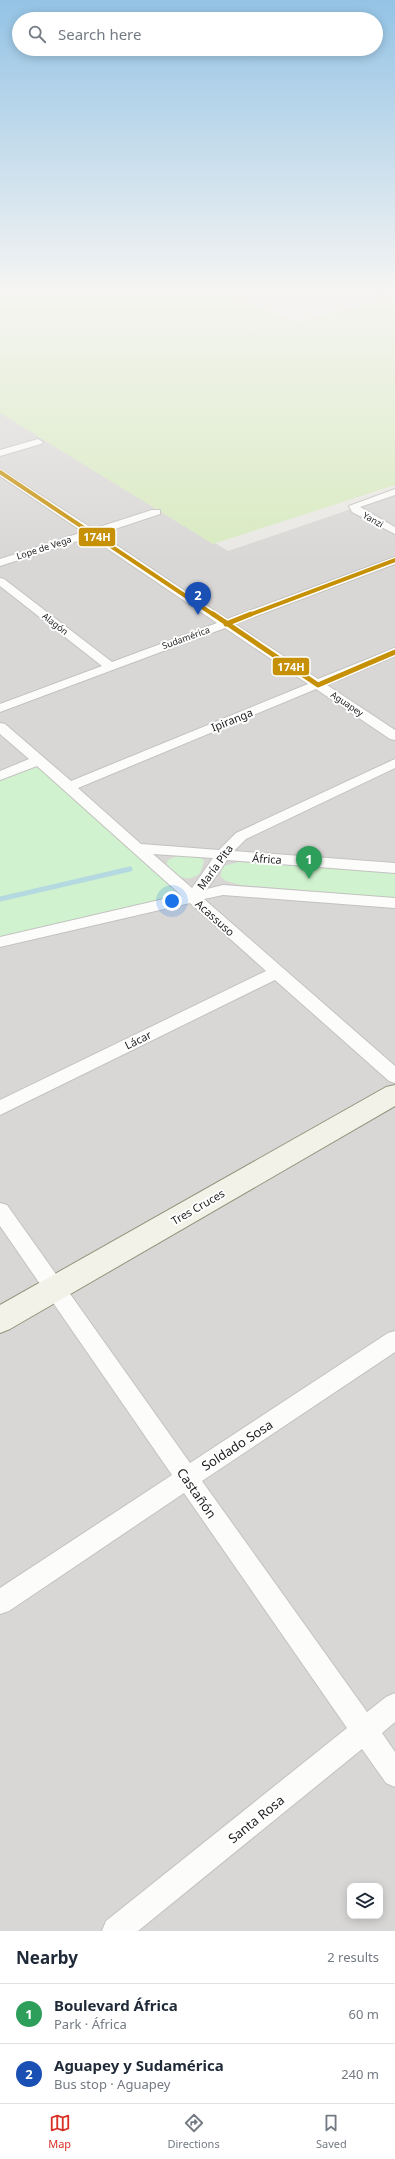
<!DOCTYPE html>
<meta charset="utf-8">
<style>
body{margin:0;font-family:"Noto Sans",sans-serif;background:#f2f2f3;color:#1f2937}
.controls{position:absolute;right:12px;bottom:12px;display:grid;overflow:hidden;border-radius:8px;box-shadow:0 2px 10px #0003}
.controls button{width:36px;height:36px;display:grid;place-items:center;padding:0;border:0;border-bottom:1px solid #e0e1e3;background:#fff;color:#1f2937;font:20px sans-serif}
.you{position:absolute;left:172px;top:901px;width:14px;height:14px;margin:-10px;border:3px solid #fff;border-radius:50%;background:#1a73e8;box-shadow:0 0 0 6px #1a73e833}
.badge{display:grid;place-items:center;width:26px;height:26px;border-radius:50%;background:#d93025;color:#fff;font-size:13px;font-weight:700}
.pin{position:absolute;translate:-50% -33px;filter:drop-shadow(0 1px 2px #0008)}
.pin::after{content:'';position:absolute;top:21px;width:14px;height:12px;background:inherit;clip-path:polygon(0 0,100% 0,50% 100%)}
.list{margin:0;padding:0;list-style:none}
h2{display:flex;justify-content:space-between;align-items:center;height:52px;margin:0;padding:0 16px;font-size:17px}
h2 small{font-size:13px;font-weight:400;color:#747a83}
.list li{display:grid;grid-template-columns:26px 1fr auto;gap:12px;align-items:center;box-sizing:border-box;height:60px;padding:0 16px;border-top:1px solid #e0e1e3}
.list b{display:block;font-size:15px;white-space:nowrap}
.list p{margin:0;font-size:13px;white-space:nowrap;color:#747a83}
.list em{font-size:13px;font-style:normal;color:#747a83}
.icon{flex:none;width:22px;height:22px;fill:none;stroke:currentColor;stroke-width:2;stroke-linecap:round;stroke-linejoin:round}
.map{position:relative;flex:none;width:395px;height:1931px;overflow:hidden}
.search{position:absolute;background:#fff;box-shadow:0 2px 10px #0003;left:12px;right:12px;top:12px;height:44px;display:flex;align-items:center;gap:10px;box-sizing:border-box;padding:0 14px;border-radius:22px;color:#747a83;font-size:15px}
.sheet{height:172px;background:#fff}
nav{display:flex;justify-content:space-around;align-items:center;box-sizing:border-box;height:56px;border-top:1px solid #e0e1e3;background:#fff;font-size:11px;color:#747a83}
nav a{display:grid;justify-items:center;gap:2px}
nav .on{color:#d93025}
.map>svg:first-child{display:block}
.residential{fill:#d9d7d6;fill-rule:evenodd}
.grass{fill:#d8eac0}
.park{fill:#d0f2ce}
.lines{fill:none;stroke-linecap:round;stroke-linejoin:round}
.stream{stroke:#b5d9e0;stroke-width:5}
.street-casing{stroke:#c3c2c0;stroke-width:2}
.secondary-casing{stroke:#94947c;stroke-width:2}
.street{fill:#fcfcfb;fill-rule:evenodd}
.secondary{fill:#f2f2e8;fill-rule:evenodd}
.bus-1-far1-casing{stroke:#fff;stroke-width:6}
.bus-1-casing{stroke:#fff;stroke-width:8}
.bus-1-far1{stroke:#c69007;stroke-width:4}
.bus-1{stroke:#c69007;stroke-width:5}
.labels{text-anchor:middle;stroke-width:4;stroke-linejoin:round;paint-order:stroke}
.far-street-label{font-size:9px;fill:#1c1c1c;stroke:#fff}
.street-label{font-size:11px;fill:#1c1c1c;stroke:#fff}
.near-street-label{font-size:13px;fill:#1c1c1c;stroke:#fff}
.line-badge{stroke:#fff;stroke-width:1.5}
.badge-label{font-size:11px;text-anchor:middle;font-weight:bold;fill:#fff}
</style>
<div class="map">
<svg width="395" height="1931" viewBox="0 0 395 1931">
<rect width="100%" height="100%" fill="#eae8e4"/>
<path class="residential" d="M0 412 228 551 395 494V1931H0ZM350 1886H380V1916H350Z"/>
<polygon class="grass" points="17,290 220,290 296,322 388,298 395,301 395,485 213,544 0,413 0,293"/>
<g class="park">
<polygon points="39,760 192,898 0,942 0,776"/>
<path d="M179 855 201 857 204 861 200 873C186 884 177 876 166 866L168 860Z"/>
<polygon points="239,862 395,873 395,898 241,885 226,881 221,877 221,872 224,866"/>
</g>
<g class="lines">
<polyline class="stream" points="0,899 130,869"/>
<defs>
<g id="street">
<polygon points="372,290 382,290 395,294 395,299"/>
<polygon points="38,439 43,442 41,444 0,456 0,450"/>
<path d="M0 469 93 529 152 510H160V514L100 534 227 619 395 557V564L235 624 318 679 395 648V656L327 685 395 730V740L390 739 316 689 78 788 141 844 219 850 236 833 395 759V768L246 839 234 851 395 863V873L227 860 207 889 223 885 395 898V908L223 895 204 899 395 1066V1083L389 1081 275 980 0 1115V1100L266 971 190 903 0 947V937L181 895 37 766 0 780V771L29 759 0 734V723L5 724 71 781 308 684 225 628 0 712V704L102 666 0 586V578L4 579 112 662 217 623 90 537 0 566V559L83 532 0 476ZM153 854 213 858 192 888Z"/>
<polygon points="395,489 395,495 360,507 395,527 395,534 352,512 349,506"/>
<polygon points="0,1203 7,1205 190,1463 388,1333 395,1331 395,1352 202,1481 367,1712 386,1697 395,1693 395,1722 382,1733 395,1752 395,1787 386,1783 362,1749 138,1931 102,1931 106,1921 347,1728 184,1493 9,1611 0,1614 0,1588 172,1475 0,1226"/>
</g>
<polygon id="secondary" points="395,1085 395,1106 10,1329 0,1333 0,1305 386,1087"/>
</defs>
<use href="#street" class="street-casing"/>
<use href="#secondary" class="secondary-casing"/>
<use href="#street" class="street"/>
<use href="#secondary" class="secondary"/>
<defs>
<g id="bus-1-far1">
<polyline points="0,472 214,615"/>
<polyline points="249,615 395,560"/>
</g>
<g id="bus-1">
<polyline points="213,614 318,685 395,652"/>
<polyline points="226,624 251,614"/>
</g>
</defs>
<use href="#bus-1-far1" class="bus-1-far1-casing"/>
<use href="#bus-1" class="bus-1-casing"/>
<use href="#bus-1-far1" class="bus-1-far1"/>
<use href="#bus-1" class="bus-1"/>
</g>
<linearGradient id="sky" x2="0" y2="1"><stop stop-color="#93c3e5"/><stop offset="0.52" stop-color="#f6f5f3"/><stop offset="1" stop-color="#f6f5f3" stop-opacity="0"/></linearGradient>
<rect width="395" height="560" fill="url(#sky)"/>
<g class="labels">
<g class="far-street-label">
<text transform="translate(373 520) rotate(29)" y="3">Yanzi</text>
<text transform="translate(44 548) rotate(-18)" y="3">Lope de Vega</text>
<text transform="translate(55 624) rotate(38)" y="3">Alagón</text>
<text transform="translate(186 638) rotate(-20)" y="3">Sudamérica</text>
<text transform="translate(347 704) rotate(34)" y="3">Aguapey</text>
</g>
<g class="street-label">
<text transform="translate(232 720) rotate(-22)" y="4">Ipiranga</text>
<text transform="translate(267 859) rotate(4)" y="4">África</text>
<text transform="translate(215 867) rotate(-54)" y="4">María Pita</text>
<text transform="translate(215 918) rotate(42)" y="4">Acassuso</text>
<text transform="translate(138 1040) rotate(-26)" y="4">Lácar</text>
<text transform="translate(198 1207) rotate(-30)" y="4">Tres Cruces</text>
</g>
<g class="near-street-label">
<text transform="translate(237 1445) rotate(-33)" y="5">Soldado Sosa</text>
<text transform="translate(197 1493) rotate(55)" y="5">Castañón</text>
<text transform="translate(256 1819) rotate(-39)" y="5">Santa Rosa</text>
</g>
</g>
<g class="line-badge">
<rect x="78" y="527" width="38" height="20" rx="4" fill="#c69007"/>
<rect x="272" y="657" width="38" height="19" rx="4" fill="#c69007"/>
</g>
<g class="badge-label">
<text x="97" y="541">174H</text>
<text x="291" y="671">174H</text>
</g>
</svg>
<div class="controls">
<button><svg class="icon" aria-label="layers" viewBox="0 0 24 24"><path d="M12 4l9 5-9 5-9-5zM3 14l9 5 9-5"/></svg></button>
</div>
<div class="you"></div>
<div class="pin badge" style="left:309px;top:879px;background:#2e9e5b">1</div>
<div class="pin badge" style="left:198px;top:615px;background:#1a4fb4">2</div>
<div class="search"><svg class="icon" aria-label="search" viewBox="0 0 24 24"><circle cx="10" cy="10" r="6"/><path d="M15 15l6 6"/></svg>Search here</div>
</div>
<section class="sheet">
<h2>Nearby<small>2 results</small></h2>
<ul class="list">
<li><span class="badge" style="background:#2e9e5b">1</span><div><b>Boulevard África</b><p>Park · África</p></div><em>60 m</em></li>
<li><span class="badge" style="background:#1a4fb4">2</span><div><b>Aguapey y Sudamérica</b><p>Bus stop · Aguapey</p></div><em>240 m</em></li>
</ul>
</section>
<nav>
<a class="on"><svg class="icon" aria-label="map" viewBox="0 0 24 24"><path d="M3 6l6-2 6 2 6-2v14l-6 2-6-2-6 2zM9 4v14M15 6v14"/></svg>Map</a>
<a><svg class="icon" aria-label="directions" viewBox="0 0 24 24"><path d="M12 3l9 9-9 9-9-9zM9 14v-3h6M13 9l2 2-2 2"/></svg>Directions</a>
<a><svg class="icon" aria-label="saved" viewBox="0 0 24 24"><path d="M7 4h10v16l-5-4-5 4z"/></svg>Saved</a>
</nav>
